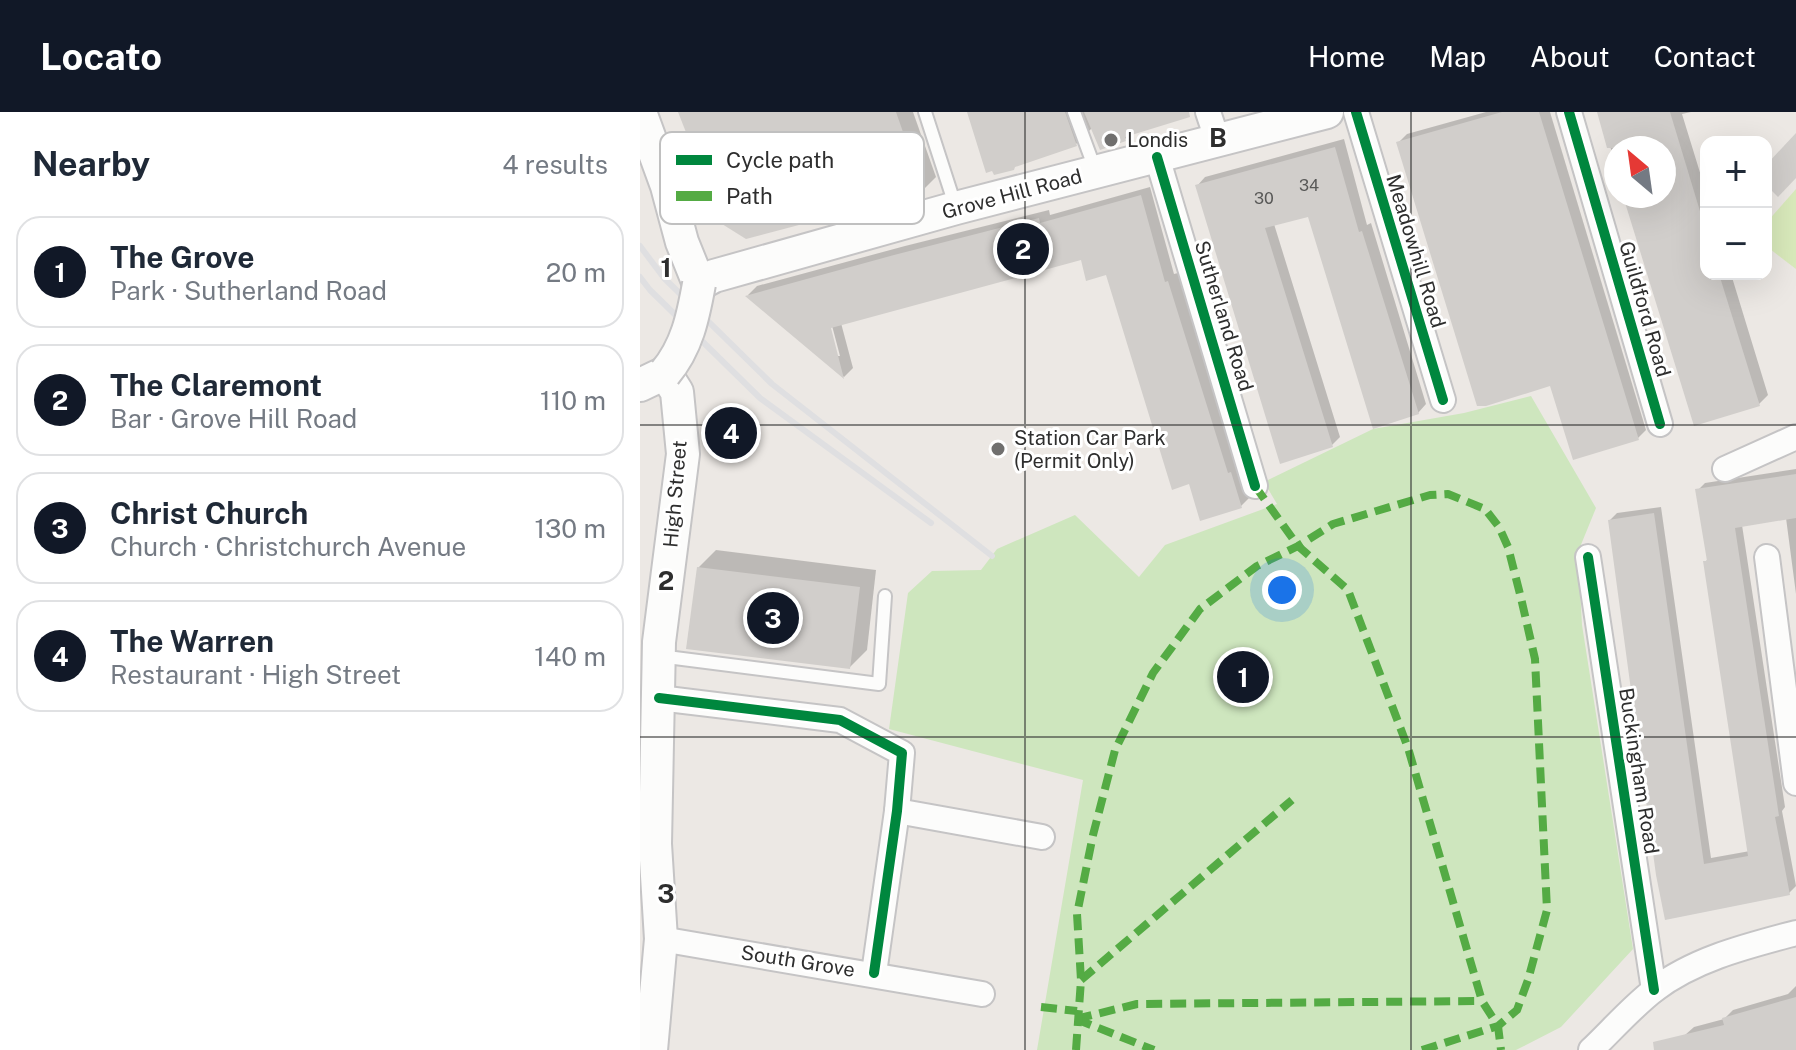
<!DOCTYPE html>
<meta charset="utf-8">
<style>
body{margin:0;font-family:"Public Sans",sans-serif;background:#f2f2f3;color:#1f2937}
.controls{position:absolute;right:24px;top:24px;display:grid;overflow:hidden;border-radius:16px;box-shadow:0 8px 32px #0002}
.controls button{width:72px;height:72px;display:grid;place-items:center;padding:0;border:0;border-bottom:2px solid #e0e1e3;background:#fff;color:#1f2937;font:40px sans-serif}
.compass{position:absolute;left:964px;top:24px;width:72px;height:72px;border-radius:50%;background:#fff;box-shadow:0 8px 32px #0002;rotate:331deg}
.you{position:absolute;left:642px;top:478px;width:28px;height:28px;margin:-20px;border:6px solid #fff;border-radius:50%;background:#1a73e8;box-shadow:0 0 0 12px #1a73e833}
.badge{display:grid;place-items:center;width:52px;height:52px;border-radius:50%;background:#111827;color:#fff;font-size:26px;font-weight:700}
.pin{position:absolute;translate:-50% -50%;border:4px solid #fff;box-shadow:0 2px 8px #0006}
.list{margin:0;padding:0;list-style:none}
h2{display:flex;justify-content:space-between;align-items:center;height:104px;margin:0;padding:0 32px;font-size:34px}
h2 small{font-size:26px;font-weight:400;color:#747a83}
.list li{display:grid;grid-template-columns:52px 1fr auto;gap:24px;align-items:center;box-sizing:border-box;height:112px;margin:0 16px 16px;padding:0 16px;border:2px solid #e0e1e3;border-radius:24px}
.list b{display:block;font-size:30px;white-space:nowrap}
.list p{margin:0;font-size:26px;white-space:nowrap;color:#747a83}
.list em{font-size:26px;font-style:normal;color:#747a83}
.map{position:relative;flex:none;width:1156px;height:938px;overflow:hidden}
header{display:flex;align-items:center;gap:48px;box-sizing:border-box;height:112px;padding:0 40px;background:#111827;color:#fff}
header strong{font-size:38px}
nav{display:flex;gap:44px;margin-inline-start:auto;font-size:28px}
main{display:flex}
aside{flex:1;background:#fff}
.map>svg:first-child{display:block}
.green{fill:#cee6be}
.pitch{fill:#d9eabb}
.shadow{fill:#0003;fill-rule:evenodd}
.building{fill:#d1cecb}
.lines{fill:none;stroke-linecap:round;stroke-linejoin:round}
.lane-casing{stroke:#c5c4c5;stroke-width:16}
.street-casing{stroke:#c5c4c5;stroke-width:28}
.secondary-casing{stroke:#c5c4c5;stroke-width:36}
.lane{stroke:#fcfcfb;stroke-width:12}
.street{stroke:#fcfcfb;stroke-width:24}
.secondary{stroke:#fcfcfb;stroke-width:32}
.rail{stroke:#dfdfe1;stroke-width:6}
.secondary-bridge-casing{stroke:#c5c4c5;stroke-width:36;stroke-linecap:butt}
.secondary-bridge{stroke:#fcfcfb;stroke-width:32}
.quiet{stroke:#54ab44;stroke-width:8;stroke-dasharray:16 8;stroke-linecap:butt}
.cycleway-casing{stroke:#fff;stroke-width:15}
.cycleway{stroke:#00873e;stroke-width:10}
.grid{fill:none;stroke:#2e2e2e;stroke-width:2;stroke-opacity:0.55}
.poi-dot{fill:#706f6e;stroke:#fff;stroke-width:3}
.labels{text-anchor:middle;stroke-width:6;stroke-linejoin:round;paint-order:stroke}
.number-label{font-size:16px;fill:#585857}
.poi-label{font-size:20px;fill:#2e2e2e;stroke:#fff;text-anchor:start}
.street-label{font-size:20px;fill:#2e2e2e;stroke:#fff}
.key{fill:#fff;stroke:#c0c0c0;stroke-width:2}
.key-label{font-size:22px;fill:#2e2e2e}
.grid-label{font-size:26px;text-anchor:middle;font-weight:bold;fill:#2e2e2e;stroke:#fff;stroke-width:6;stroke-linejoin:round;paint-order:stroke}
</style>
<header>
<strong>Locato</strong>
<nav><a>Home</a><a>Map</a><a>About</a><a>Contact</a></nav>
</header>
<main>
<aside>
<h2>Nearby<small>4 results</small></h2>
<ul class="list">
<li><span class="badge">1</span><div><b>The Grove</b><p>Park · Sutherland Road</p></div><em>20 m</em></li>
<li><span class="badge">2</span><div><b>The Claremont</b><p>Bar · Grove Hill Road</p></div><em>110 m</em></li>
<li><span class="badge">3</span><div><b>Christ Church</b><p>Church · Christchurch Avenue</p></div><em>130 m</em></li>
<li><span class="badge">4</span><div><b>The Warren</b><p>Restaurant · High Street</p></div><em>140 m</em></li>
</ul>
</aside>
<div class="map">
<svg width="1156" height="938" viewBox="0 0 1156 938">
<rect width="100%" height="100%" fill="#ece8e4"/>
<polygon class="green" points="891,284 956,396 938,440 942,513 993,837 921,915 876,938 397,938 443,668 249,617 268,481 292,459 341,458 357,437 435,403 499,465 525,433 637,392 624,370 733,317 824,301"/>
<polygon class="pitch" points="1156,77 1156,157 1126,134 1126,111"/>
<g class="shadow">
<polygon points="40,0 273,0 296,65 283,78"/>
<polygon points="335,0 545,0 491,22 485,27 452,16 436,32"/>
<polygon points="846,0 910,0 1006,318 998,326 912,271 758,31 767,22"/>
<polygon points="960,0 1051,0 1042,2 1066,80 1066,162 1091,162 1128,283 1119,292 985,84 1024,84 1024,36 976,36 976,54"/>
<polygon points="704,27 727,113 731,111 786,292 778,301 670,102 634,112 700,325 692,333 557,74 565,65"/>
<path d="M510 75 534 162 538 161 597 353 610 385 601 394 551 370 467 161 442 145 201 211 213 256 204 265 108 183 117 174 265 134 409 98 410 103ZM190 206 200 244H196L186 207Z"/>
<polygon points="1156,357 1156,482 1146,406 1102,413 1145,695 1142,699 1156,774 1149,781 1027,805 970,408 977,401 1021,395 1071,746 1110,739 1065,450 1068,447 1058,378 1065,371"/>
<polygon points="76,438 236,458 227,538 210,555 58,456"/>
<polygon points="1156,874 1156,921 1136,938 1049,938 1045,923 1054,915 1084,907 1093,898 1148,882"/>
</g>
<g class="building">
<polygon points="38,0 256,0 284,80 106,127 82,112"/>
<polygon points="327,0 425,0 437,34 375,55 374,58 354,63 352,59 346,61"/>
<polygon points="444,0 549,0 550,5 485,25 486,29 460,38"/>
<polygon points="862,0 899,0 999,328 933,348 910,274 846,294 837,294 756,30"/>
<polygon points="957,0 1030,0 1066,119 1066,162 1079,162 1120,294 1054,314 983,84 1024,84 1024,36 967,36"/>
<polygon points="1156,21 1156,66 1138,85 1126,73 1126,53"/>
<polygon points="695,35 719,120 722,119 779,302 733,317 668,105 625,116 693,335 640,352 555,73"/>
<polygon points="501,83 525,170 528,169 588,361 591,360 602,396 560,409 549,372 532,378 466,163 446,169 441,148 191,216 204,267 105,184 254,143 399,106 400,111"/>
<polygon points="1156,362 1156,406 1095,416 1139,704 1135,705 1150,783 1025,808 1016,763 968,408 1014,401 1064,752 1108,744 1063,449 1067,449 1055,377"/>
<polygon points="57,455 220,475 210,557 46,537"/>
<polygon points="1156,885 1156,938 1014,938 1013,930 1084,913 1082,906"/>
</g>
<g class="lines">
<defs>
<g id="lane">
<polyline points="285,0 316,96"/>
<polyline points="434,0 455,57"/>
<polyline points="19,544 239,572 245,484"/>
</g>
<g id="street">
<polyline points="568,0 578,30"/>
<polyline points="716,0 803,288"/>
<polyline points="929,0 1020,312"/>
<polyline points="517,45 615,374"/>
<polyline points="1085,357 1156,325"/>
<polyline points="948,445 1014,878"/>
<polyline points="1127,445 1156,671"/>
<polyline points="19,586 200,608 262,641 257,699 234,861"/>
<polyline points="257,699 402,725"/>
<polyline points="21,827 342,882"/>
<path d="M951 938C972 918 991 896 1014 878 1054 847 1107 834 1156 821"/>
</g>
<g id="secondary">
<polyline points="0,0 27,74 42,130 59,172 74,164 316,96 687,0"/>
<polyline points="0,273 25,261 37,280 43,342 19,530 15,732 21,827 11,938"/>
</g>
</defs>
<use href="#lane" class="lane-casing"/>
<use href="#street" class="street-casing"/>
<use href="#secondary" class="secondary-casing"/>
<use href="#lane" class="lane"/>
<use href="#street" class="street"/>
<use href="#secondary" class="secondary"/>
<g class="rail">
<polyline points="0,134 24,166 132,272 352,444"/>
<polyline points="0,165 10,178 120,286 291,411"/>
</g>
<defs>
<path id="secondary-bridge" d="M25 261C47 235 53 205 59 172"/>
</defs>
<use href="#secondary-bridge" class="secondary-bridge-casing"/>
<use href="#secondary-bridge" class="secondary-bridge"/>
<g class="quiet">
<polyline points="615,374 658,434 708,478 768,636 842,889 858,914 861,938"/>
<polyline points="441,868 652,688"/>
<polyline points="401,895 437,899"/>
<polyline points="436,907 497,892 842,889"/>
<polyline points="436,907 514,938"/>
<polyline points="436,938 441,868 437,802 453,723 475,638 513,561 560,497 617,454 658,434 693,412 790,383 808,382 845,397 859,415 868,435 881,486 895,547 907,798 888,868 877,898 858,914 782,938"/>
</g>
<defs>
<g id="cycleway">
<polyline points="716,0 803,288"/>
<polyline points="929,0 1020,312"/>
<polyline points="517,45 615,374"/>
<polyline points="948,445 1014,878"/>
<polyline points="19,586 200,608 262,641 257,699 234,861"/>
</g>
</defs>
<use href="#cycleway" class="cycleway-casing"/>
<use href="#cycleway" class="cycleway"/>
</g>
<path class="grid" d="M385 0V938M771 0V938M0 313H1156M0 625H1156"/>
<g class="poi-dot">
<circle cx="471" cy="28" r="8"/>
<circle cx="358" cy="337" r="8"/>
</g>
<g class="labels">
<g class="number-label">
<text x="669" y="79">34</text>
<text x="624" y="92">30</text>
</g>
<g class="poi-label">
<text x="487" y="35">Londis</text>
<text x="374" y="333">Station Car Park<tspan x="374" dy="23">(Permit Only)</tspan></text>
</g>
<g class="street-label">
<text transform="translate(372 82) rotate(-15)" y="7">Grove Hill Road</text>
<text transform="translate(776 139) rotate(73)" y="7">Meadowhill Road</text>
<text transform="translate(1005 197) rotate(74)" y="7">Guildford Road</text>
<text transform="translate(584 204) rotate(73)" y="7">Sutherland Road</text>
<text transform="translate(35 382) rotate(-85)" y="7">High Street</text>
<text transform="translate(999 659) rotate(81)" y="7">Buckingham Road</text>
<text transform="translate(158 849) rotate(9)" y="7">South Grove</text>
</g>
</g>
<rect x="20" y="20" width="264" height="92" rx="12" class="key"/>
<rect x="36" y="43" width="36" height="10" fill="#00873e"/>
<rect x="36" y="79" width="36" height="10" fill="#54ab44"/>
<g class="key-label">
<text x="86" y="56">Cycle path</text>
<text x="86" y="92">Path</text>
</g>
<g class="grid-label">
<text x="578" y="35">B</text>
<text x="26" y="165">1</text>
<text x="26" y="478">2</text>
<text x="26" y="791">3</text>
</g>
</svg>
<div class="controls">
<button>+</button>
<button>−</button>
</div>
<svg class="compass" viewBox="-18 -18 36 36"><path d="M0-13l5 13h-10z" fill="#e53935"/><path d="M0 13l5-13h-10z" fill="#747a83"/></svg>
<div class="you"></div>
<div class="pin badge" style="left:603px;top:565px">1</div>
<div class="pin badge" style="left:383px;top:137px">2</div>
<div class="pin badge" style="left:133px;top:506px">3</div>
<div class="pin badge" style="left:91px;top:321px">4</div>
</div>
</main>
